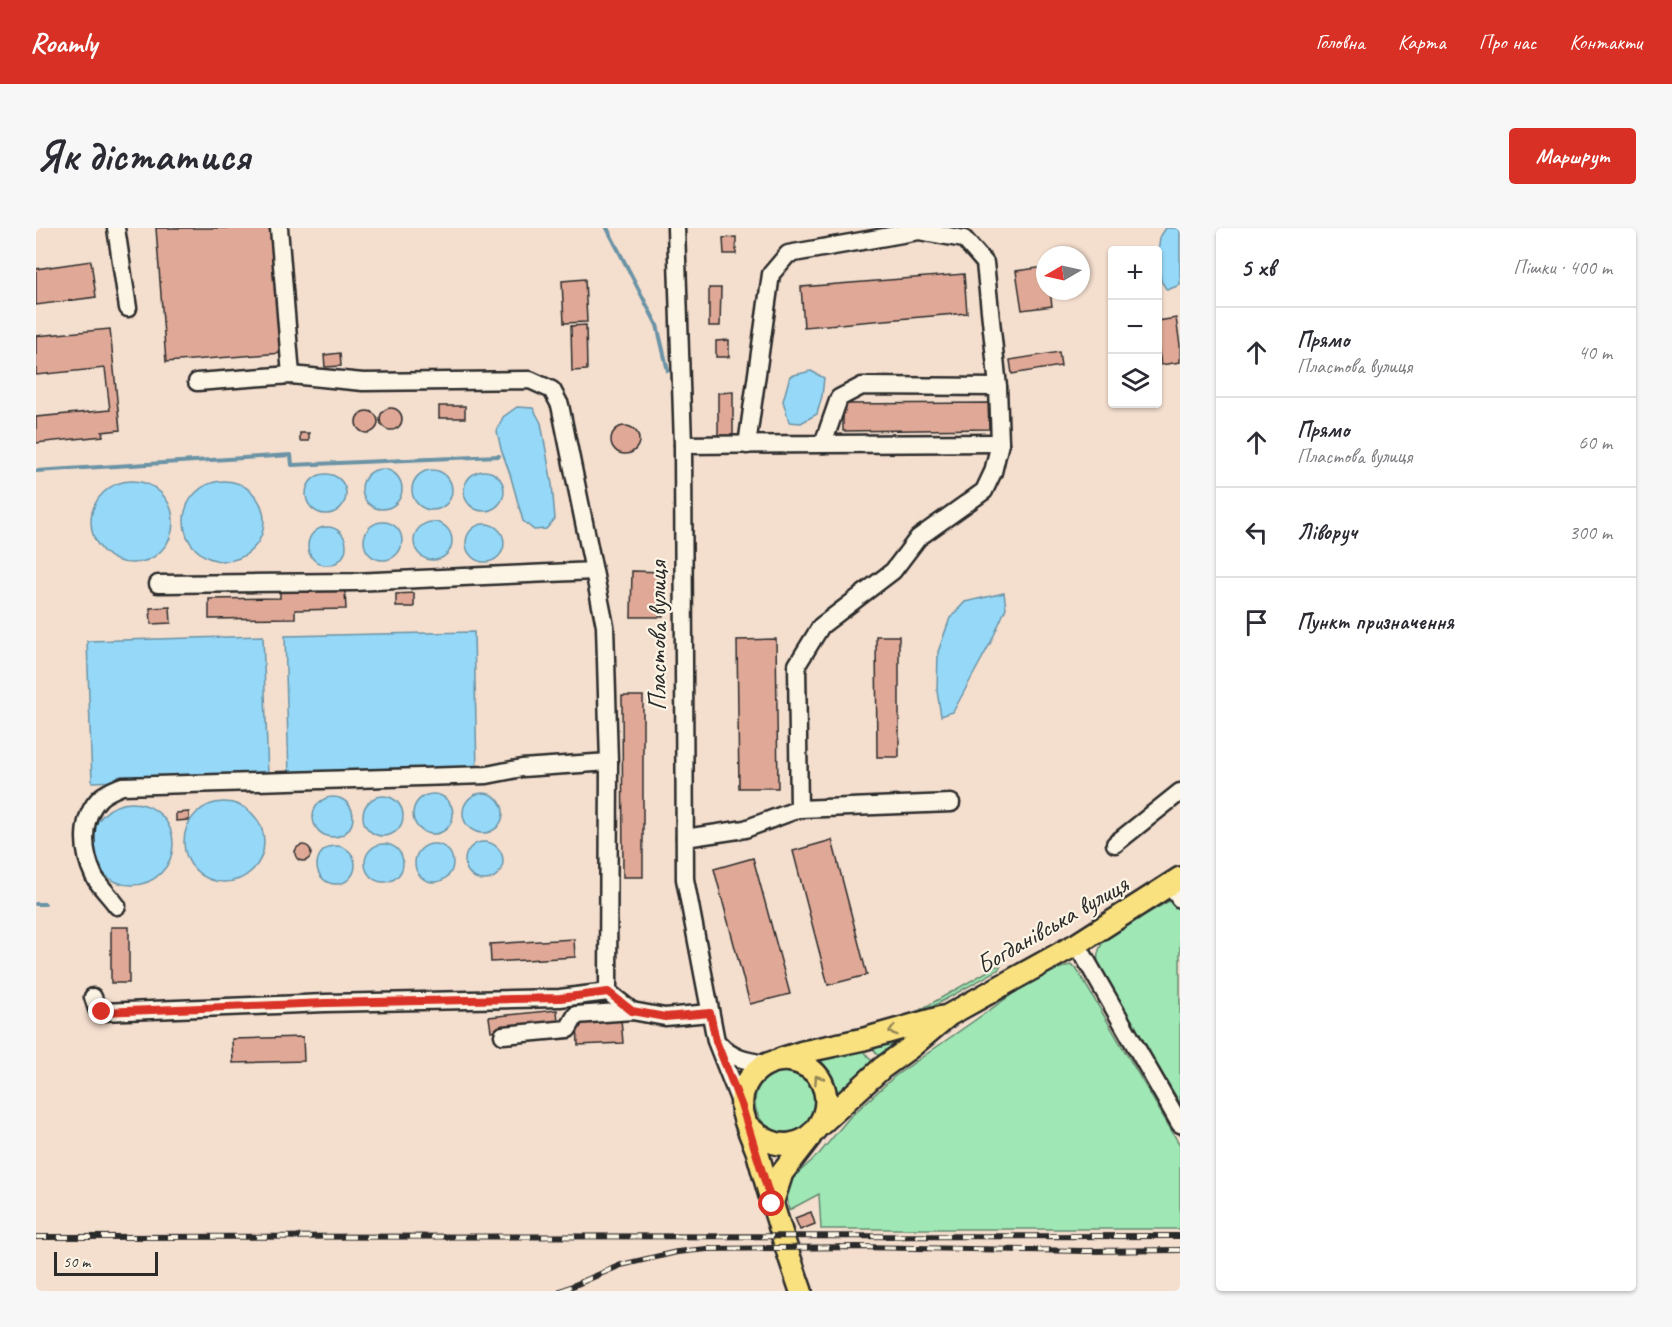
<!DOCTYPE html>
<html lang="uk">
<meta charset="utf-8">
<style>
body{margin:0;font-family:Caveat,sans-serif;background:#f7f7f7;color:#2b2b33}
.controls{position:absolute;right:18px;top:18px;display:grid;overflow:hidden;border-radius:6px;box-shadow:0 2px 4px #0004}
.controls button{width:54px;height:54px;display:grid;place-items:center;padding:0;border:0;border-bottom:2px solid #e1e1e2;background:#fff;color:#2b2b33;font:30px sans-serif}
.compass{position:absolute;left:1000px;top:18px;width:54px;height:54px;border-radius:50%;background:#fff;box-shadow:0 2px 4px #0004;rotate:261deg}
.scale{position:absolute;left:18px;bottom:15px;width:104px;box-sizing:border-box;padding-left:6px;border:3px solid #2b2b2b;border-top:0;font-size:16px;line-height:21px;white-space:nowrap;color:#2b2b2b;-webkit-text-stroke:4px #fcf5e5;paint-order:stroke}
.stop{position:absolute;width:18px;height:18px;margin:-14px;border:4px solid #d93025;border-radius:50%;background:#fff}
.stop.end{background:#d93025;border-color:#fff;box-shadow:0 2px 6px #0008}
.list{margin:0;padding:0;list-style:none}
h2{display:flex;justify-content:space-between;align-items:center;height:78px;margin:0;padding:0 24px;font-size:26px}
h2 small{font-size:20px;font-weight:400;color:#7c7c81}
.list li{display:grid;grid-template-columns:39px 1fr auto;gap:18px;align-items:center;box-sizing:border-box;height:90px;padding:0 24px;border-top:2px solid #e1e1e2}
.list b{display:block;font-size:22px;white-space:nowrap}
.list p{margin:0;font-size:20px;white-space:nowrap;color:#7c7c81}
.list em{font-size:20px;font-style:normal;color:#7c7c81}
.icon{flex:none;width:33px;height:33px;fill:none;stroke:currentColor;stroke-width:2;stroke-linecap:round;stroke-linejoin:round}
.map{position:relative;flex:none;width:1144px;height:1063px;overflow:hidden;border-radius:6px}
header{display:flex;align-items:center;gap:36px;box-sizing:border-box;height:84px;padding:0 30px;background:#d93025;color:#fff}
header strong{font-size:28px}
nav{display:flex;gap:33px;margin-inline-start:auto;font-size:21px}
.intro{display:flex;align-items:center;justify-content:space-between;box-sizing:border-box;height:144px;padding:0 36px}
h1{margin:0;font-size:42px}
.button{padding:15px 27px;border-radius:6px;background:#d93025;color:#fff;font-size:21px;font-weight:700}
main{display:flex;gap:36px;padding:0 36px}
aside{flex:1;background:#fff;border-radius:6px;box-shadow:0 2px 4px #0004}
.map>svg:first-child{display:block}
.green{fill:#9fe7b5;stroke:#658970;stroke-width:1.5}
.water{fill:#95d8f7;stroke:#6b93a5;stroke-width:1.5}
.lines{fill:none;stroke-linecap:round;stroke-linejoin:round}
.stream{stroke:#6b93a5;stroke-width:4}
.building{fill:#e0a997;stroke:#2b2b2b;stroke-width:1.5}
.minor-casing{stroke:#2b2b2b;stroke-width:21}
.major-casing{stroke:#2b2b2b;stroke-width:26}
.minor{stroke:#fcf5e5;stroke-width:16}
.major{stroke:#fae180;stroke-width:21}
.rail-casing{stroke:#2b2b2b;stroke-width:6}
.rail{stroke:#fcf5e5;stroke-width:4;stroke-dasharray:11;stroke-linecap:butt}
.oneway{stroke:#928656}
.route{stroke:#d93025;stroke-width:8}
.labels{text-anchor:middle;stroke-width:4.5;stroke-linejoin:round;paint-order:stroke}
.street-label{font-size:26px;fill:#2b2b2b;stroke:#fcf5e5}
</style>
<header>
<strong>Roamly</strong>
<nav><a>Головна</a><a>Карта</a><a>Про нас</a><a>Контакти</a></nav>
</header>
<div class="intro"><h1>Як дістатися</h1><a class="button">Маршрут</a></div>
<main>
<div class="map">
<svg width="1144" height="1063" viewBox="0 0 1144 1063">
<rect width="100%" height="100%" fill="#f4dece"/>
<filter id="ink" filterUnits="userSpaceOnUse"><feTurbulence type="fractalNoise" baseFrequency=".0167" numOctaves="2"/><feDisplacementMap in="SourceGraphic" scale="12" xChannelSelector="R" yChannelSelector="G"/><feConvolveMatrix kernelMatrix="1 2 1 2 8 2 1 2 1" color-interpolation-filters="sRGB"/></filter>
<g filter="url(#ink)">
<g class="green">
<path d="M1135 672 1144 681V875L1064 743C1059 729 1062 719 1072 707Z"/>
<polygon points="966,735 962,742 883,786 857,792 884,782"/>
<polygon points="1034,737 1040,740 1050,757 1144,917 1144,1001 785,1001 783,966 753,982 749,957 783,926 813,890 859,848 988,758 1022,741"/>
<polygon points="876,807 857,818 844,830 835,818"/>
<path d="M825 819 838 836 803 872C800 855 795 842 783 831Z"/>
<circle cx="749" cy="874" r="30"/>
</g>
<g class="water">
<polygon points="1130,0 1144,0 1144,57 1131,62 1125,53 1122,26 1124,9"/>
<polygon points="775,143 788,150 786,168 781,186 765,195 753,194 747,173 754,148"/>
<polygon points="481,179 497,180 505,195 516,256 519,291 510,301 498,302 487,293 474,246 465,221 461,203 467,189"/>
<circle cx="346" cy="261" r="20"/>
<circle cx="396" cy="262" r="20"/>
<circle cx="448" cy="263" r="20"/>
<circle cx="290" cy="266" r="20"/>
<circle cx="188" cy="293" r="40"/>
<circle cx="96" cy="294" r="41"/>
<circle cx="347" cy="313" r="19"/>
<circle cx="397" cy="313" r="19"/>
<circle cx="449" cy="315" r="19"/>
<circle cx="291" cy="318" r="19"/>
<polygon points="968,365 970,380 955,414 917,484 905,488 901,463 902,424 914,390 929,374"/>
<polygon points="438,404 441,545 253,549 249,408"/>
<polygon points="227,408 232,548 56,554 51,413"/>
<circle cx="447" cy="585" r="20"/>
<circle cx="397" cy="586" r="20"/>
<circle cx="347" cy="588" r="20"/>
<circle cx="297" cy="589" r="20"/>
<circle cx="188" cy="614" r="40"/>
<circle cx="96" cy="616" r="41"/>
<circle cx="448" cy="633" r="19"/>
<circle cx="398" cy="635" r="19"/>
<circle cx="348" cy="635" r="19"/>
<circle cx="300" cy="637" r="19"/>
</g>
<g class="lines">
<g class="stream">
<polyline points="571,0 621,97 632,143"/>
<polyline points="0,243 255,227 256,237 463,228"/>
<polyline points="0,676 9,676"/>
</g>
</g>
<g class="building">
<polygon points="120,0 236,0 246,125 130,134"/>
<polygon points="700,9 700,26 688,26 687,10"/>
<polygon points="55,33 60,69 0,77 0,41"/>
<polygon points="1009,39 1009,63 1014,63 1016,78 986,82 980,43"/>
<polygon points="928,46 931,85 768,99 765,59"/>
<polygon points="549,51 551,94 528,95 526,53"/>
<polygon points="673,60 685,60 684,98 673,98"/>
<polygon points="1140,90 1144,117 1144,134 1125,137 1122,117 1122,93"/>
<polygon points="550,97 551,142 536,143 535,98"/>
<polygon points="74,101 84,202 66,204 67,208 0,215 0,189 74,182 69,140 0,147 0,108"/>
<polygon points="693,112 693,129 680,129 680,113"/>
<polygon points="1023,124 1025,138 976,146 974,132"/>
<polygon points="304,125 305,138 289,139 288,127"/>
<polygon points="697,164 697,210 682,210 682,165"/>
<polygon points="952,175 953,201 807,203 807,176"/>
<rect x="403" y="178" width="26" height="12"/>
<circle cx="355" cy="191" r="11"/>
<circle cx="331" cy="194" r="11"/>
<circle cx="589" cy="212" r="14"/>
<rect x="264" y="205" width="9" height="8"/>
<polygon points="596,343 628,344 627,389 595,389"/>
<polygon points="259,361 259,364 309,363 310,381 259,382 259,390 173,391 173,371 244,370 244,362"/>
<polygon points="378,365 378,379 360,379 360,366"/>
<polygon points="134,379 135,395 115,396 114,380"/>
<polygon points="840,408 863,408 863,529 841,529"/>
<polygon points="740,411 742,560 703,560 701,412"/>
<polygon points="586,468 607,468 607,649 587,649"/>
<polygon points="153,584 153,592 140,593 140,585"/>
<polygon points="796,612 831,747 792,757 757,623"/>
<circle cx="267" cy="625" r="8"/>
<polygon points="717,630 754,766 714,776 678,641"/>
<rect x="75" y="699" width="18" height="56"/>
<polygon points="538,711 539,729 455,734 454,716"/>
<polygon points="521,782 522,796 455,803 453,789"/>
<polygon points="585,791 587,815 542,817 541,793"/>
<polygon points="267,809 268,833 197,835 196,811"/>
<polygon points="775,984 779,996 764,1002 759,990"/>
</g>
<g class="lines">
<defs>
<g id="minor">
<polyline points="80,0 92,80"/>
<polyline points="243,0 255,147"/>
<polyline points="640,0 647,217 649,651 680,813 706,879"/>
<polyline points="787,216 964,215"/>
<polyline points="647,217 787,216 803,170 826,158 962,159 964,215 957,244 948,263 882,310 857,343 785,398 761,437 763,581 709,601 649,610"/>
<polyline points="711,217 735,46 752,26 883,3 928,11 949,35 962,159"/>
<polyline points="558,343 569,398 573,534 572,764"/>
<polyline points="122,356 318,354 558,343 524,177 516,162 494,152 327,154 255,147 161,154"/>
<polyline points="763,581 915,575"/>
<polyline points="1079,616 1144,564"/>
<polyline points="1134,657 1144,671"/>
<path d="M81 678C74 668 63 658 58 648 46 623 44 589 65 569 71 564 79 561 86 558L451 547 486 540 573 534"/>
<polyline points="1041,716 1144,896"/>
<polyline points="57,769 61,781 66,784 289,775 524,770 572,764 596,783"/>
<polyline points="467,807 532,801 540,787 596,783 629,789 674,785"/>
<path d="M683 816C696 831 711 833 730 836"/>
</g>
<g id="major">
<polyline points="745,831 767,824 828,811 906,789"/>
<path d="M711 897C772 958 823 858 763 835 734 824 702 849 706 880 708 895 716 909 721 923 734 970 749 1017 765 1063"/>
<polyline points="784,897 846,840 875,819 913,787 1041,716 1144,650"/>
<polyline points="736,976 746,945 774,909"/>
</g>
</defs>
<use href="#minor" class="minor-casing"/>
<use href="#major" class="major-casing"/>
<use href="#minor" class="minor"/>
<use href="#major" class="major"/>
<defs>
<g id="rail">
<polyline points="0,1009 1144,1008"/>
<polyline points="525,1063 585,1037 641,1024 671,1021 821,1019 1050,1023 1144,1022"/>
</g>
</defs>
<use href="#rail" class="rail-casing"/>
<use href="#rail" class="rail"/>
</g>
<defs><path id="oneway-chevron" d="M-2-3.5L2.5 0L-2 3.5" fill="none" stroke-width="1.6" stroke-linecap="round" stroke-linejoin="round" transform="scale(1.5)"/></defs>
<g class="oneway">
<use href="#oneway-chevron" transform="translate(857 803) rotate(164)"/>
<use href="#oneway-chevron" transform="translate(782 851) rotate(-124)"/>
</g>
</g>
<g class="lines" filter="url(#ink)">
<polyline class="route" points="66,784 289,775 524,770 572,764 596,783 629,789 674,785 680,813 706,879 736,976"/>
</g>
<g class="labels">
<g class="street-label">
<text transform="translate(621 408) rotate(-90)" y="9">Пластова вулиця</text>
<text transform="translate(1016 696) rotate(-30)" y="9">Богданівська вулиця</text>
</g>
</g>
</svg>
<div class="controls">
<button>+</button>
<button>−</button>
<button><svg class="icon" aria-label="layers" viewBox="0 0 24 24"><path d="M12 4l9 5-9 5-9-5zM3 14l9 5 9-5"/></svg></button>
</div>
<svg class="compass" viewBox="-18 -18 36 36"><path d="M0-13l5 13h-10z" fill="#e53935"/><path d="M0 13l5-13h-10z" fill="#7c7c81"/></svg>
<div class="scale">50 m</div>
<div class="stop" style="left:736px;top:976px"></div>
<div class="stop end" style="left:66px;top:784px"></div>
</div>
<aside>
<h2>5 хв<small>Пішки · 400 m</small></h2>
<ul class="list">
<li><svg class="icon" aria-label="ahead" viewBox="0 0 24 24"><path d="M12 20V5M6 11l6-6 6 6"/></svg><div><b>Прямо</b><p>Пластова вулиця</p></div><em>40 m</em></li>
<li><svg class="icon" aria-label="ahead" viewBox="0 0 24 24"><path d="M12 20V5M6 11l6-6 6 6"/></svg><div><b>Прямо</b><p>Пластова вулиця</p></div><em>60 m</em></li>
<li><svg class="icon" aria-label="left" viewBox="0 0 24 24"><path d="M17 20v-9H6M10 6l-5 5 5 5"/></svg><div><b>Ліворуч</b></div><em>300 m</em></li>
<li><svg class="icon" aria-label="arrive" viewBox="0 0 24 24"><path d="M6 21V4h12l-3 4 3 4H6"/></svg><div><b>Пункт призначення</b></div></li>
</ul>
</aside>
</main>
